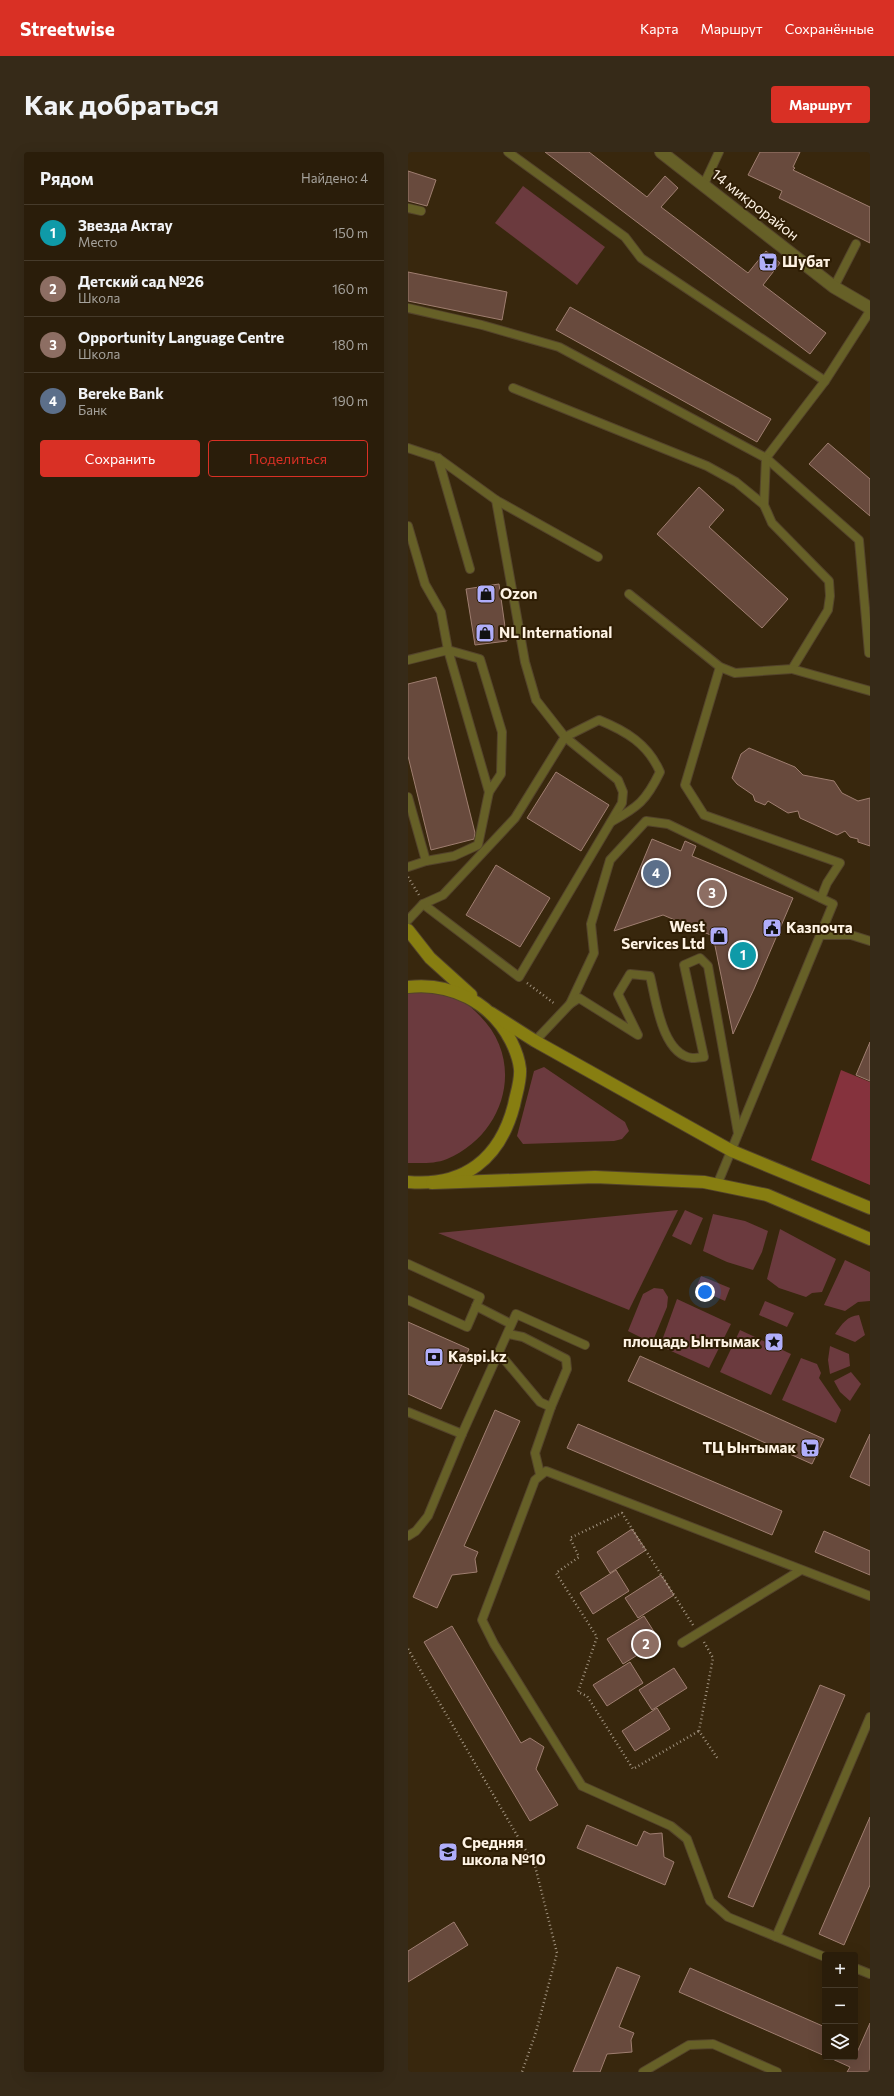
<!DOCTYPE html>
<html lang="ru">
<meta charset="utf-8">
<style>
body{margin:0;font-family:Commissioner,sans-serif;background:#362a18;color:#f1f3f6}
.controls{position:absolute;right:12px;bottom:12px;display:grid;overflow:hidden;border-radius:4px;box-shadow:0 4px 16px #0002}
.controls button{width:36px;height:36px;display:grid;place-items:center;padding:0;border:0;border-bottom:1px solid #463b2b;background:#2a1d0a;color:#f1f3f6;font:20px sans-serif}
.you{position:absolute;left:297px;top:1140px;width:14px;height:14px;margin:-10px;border:3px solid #fff;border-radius:50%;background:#1a73e8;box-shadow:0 0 0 6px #1a73e833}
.badge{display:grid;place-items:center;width:26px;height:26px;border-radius:50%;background:#d93025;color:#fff;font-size:13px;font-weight:700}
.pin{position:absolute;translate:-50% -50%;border:2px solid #fff;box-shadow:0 1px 4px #0006}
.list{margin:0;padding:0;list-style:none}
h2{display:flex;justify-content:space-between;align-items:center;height:52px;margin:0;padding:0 16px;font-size:17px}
h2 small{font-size:13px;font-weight:400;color:#a5a29c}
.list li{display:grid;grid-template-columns:26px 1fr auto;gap:12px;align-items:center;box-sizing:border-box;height:56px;padding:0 16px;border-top:1px solid #463b2b}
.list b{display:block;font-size:15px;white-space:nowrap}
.list p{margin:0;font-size:13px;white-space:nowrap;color:#a5a29c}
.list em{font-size:13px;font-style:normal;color:#a5a29c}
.actions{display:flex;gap:8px;padding:12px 16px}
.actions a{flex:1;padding:9px 0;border:1px solid #d93025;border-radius:4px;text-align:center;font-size:14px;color:#d93025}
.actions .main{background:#d93025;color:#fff}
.icon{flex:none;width:22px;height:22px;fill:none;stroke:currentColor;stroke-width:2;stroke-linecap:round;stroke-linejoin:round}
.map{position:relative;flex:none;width:462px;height:1920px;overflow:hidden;border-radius:4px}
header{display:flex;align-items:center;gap:24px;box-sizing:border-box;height:56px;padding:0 20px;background:#d93025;color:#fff}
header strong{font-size:19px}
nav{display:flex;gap:22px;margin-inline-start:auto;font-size:14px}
.intro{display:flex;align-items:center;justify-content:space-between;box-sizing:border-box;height:96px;padding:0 24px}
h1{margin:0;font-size:28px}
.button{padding:10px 18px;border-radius:4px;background:#d93025;color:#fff;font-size:14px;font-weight:700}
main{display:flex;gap:24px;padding:0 24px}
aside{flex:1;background:#2a1d0a;border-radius:4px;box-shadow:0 4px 16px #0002}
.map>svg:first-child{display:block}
.green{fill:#6b3a3e}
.forest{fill:#85323d}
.building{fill:#684a3d;stroke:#9f7e70}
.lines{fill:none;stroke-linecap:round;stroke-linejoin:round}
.lane-casing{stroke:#54442b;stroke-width:10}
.street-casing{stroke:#54442b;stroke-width:14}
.secondary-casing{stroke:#54442b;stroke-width:14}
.path{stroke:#a29480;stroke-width:2.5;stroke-dasharray:1 3;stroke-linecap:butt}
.lane{stroke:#666027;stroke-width:8}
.street{stroke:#666027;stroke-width:12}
.secondary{stroke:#877e11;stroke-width:12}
.labels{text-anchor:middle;stroke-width:4;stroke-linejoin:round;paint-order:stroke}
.street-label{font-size:15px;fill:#fef3e4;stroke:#2e1d04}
.poi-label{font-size:15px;font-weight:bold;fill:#fef3e4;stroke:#2e1d04;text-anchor:start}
</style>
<header>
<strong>Streetwise</strong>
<nav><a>Карта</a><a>Маршрут</a><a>Сохранённые</a></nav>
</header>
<div class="intro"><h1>Как добраться</h1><a class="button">Маршрут</a></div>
<main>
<aside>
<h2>Рядом<small>Найдено: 4</small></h2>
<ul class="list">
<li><span class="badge" style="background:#0f9aa8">1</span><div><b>Звезда Актау</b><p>Место</p></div><em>150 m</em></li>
<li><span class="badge" style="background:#8d6e63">2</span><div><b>Детский сад №26</b><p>Школа</p></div><em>160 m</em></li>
<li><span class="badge" style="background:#8d6e63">3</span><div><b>Opportunity Language Centre</b><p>Школа</p></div><em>180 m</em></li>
<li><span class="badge" style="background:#5c6f8a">4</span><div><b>Bereke Bank</b><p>Банк</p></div><em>190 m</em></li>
</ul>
<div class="actions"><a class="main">Сохранить</a><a>Поделиться</a></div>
</aside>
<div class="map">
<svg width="462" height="1920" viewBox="0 0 462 1920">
<rect width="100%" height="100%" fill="#38270d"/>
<g class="green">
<polygon points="115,34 197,95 169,133 87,71"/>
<path d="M0 838C11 839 23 838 34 840 48 843 62 853 72 864 118 910 97 983 39 1007 27 1012 13 1011 0 1011Z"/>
<polygon points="136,915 217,970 221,979 214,987 206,989 115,992 109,984 126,919"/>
<polygon points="270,1058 221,1158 30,1081"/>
<polygon points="277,1058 295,1066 283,1093 264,1084"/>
<polygon points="305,1062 337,1069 360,1079 354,1100 345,1118 319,1110 295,1099"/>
<polygon points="372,1077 428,1107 414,1140 404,1141 398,1145 371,1136 359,1127"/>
<polygon points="437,1108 462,1120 462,1149 450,1150 437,1159 416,1153"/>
<polygon points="293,1124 322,1136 317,1149 288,1136"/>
<polygon points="246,1136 255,1137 260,1145 259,1155 244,1191 220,1179 235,1142"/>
<polygon points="269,1147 323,1172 301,1216 252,1194"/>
<polygon points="357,1149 386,1161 379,1175 351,1163"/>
<path d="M451 1163 457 1183 447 1190 427 1182C434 1172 439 1164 451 1163Z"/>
<polygon points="332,1178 383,1202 363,1243 312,1220"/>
<polygon points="422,1194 441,1202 442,1214 422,1222 420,1208"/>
<polygon points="393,1206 409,1212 413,1221 411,1226 433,1258 428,1271 374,1248"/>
<polygon points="443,1220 453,1232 442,1249 432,1240 426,1229"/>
</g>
<polygon class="forest" points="433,918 462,930 462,1033 403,1008"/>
<g class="building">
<polygon points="137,0 181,0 239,45 257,24 270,36 253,55 340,121 358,99 372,111 355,133 418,181 402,202"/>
<polygon points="352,0 392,0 385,15 387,16 385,18 462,55 462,91 371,46 374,39 340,23"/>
<polygon points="0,19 28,28 19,54 0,49"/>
<polygon points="0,120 99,140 94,168 0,149"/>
<polygon points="162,155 363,267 349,290 148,178"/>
<polygon points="420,291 462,327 462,364 401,312"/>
<polygon points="291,335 316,358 301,375 380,447 354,476 249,382"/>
<polygon points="91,432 99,489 67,493 58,437"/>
<polygon points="28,525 67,681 66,687 23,698 0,604 0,532"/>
<polygon points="341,596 387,615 395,623 426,629 434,641 450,649 462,646 462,694 450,690 450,687 442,685 437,679 429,683 392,666 390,659 380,661 360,649 357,653 347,649 345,643 329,632 324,626 333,602"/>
<polygon points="148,620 201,653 173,699 119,666"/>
<polygon points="244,687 273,699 277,689 288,694 284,704 385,746 346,837 325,882 305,784 255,763 206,779"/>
<polygon points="88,713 142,746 112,795 58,763"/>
<polygon points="462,890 462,929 448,923"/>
<polygon points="0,1170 61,1197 33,1257 0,1242"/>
<polygon points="232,1204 416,1287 404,1312 220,1229"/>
<polygon points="87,1258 112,1269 56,1394 70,1400 67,1407 69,1420 44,1423 29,1456 5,1445"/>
<polygon points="170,1272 374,1359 364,1383 159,1296"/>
<polygon points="462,1282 462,1334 442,1325"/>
<polygon points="224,1377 238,1398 202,1421 189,1400"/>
<polygon points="416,1379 462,1399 462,1423 407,1400"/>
<polygon points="208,1418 221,1439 185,1462 172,1441"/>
<polygon points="253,1423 266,1443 230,1466 217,1446"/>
<polygon points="236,1464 252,1489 215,1512 199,1487"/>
<polygon points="44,1474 113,1591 122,1586 136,1595 128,1617 150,1653 122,1669 16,1490"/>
<polygon points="222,1510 235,1531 199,1554 185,1533"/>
<polygon points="266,1516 279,1536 244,1558 231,1538"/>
<polygon points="412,1533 437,1543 345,1755 320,1745"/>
<polygon points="249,1556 262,1577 227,1599 214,1579"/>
<polygon points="462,1665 462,1733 436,1793 411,1782"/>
<polygon points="179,1673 229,1694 236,1679 242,1682 254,1681 256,1705 266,1710 257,1733 169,1696"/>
<polygon points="46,1770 60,1793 0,1830 0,1799"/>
<polygon points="209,1815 232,1824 211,1875 226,1881 223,1888 224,1900 199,1902 192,1920 165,1920"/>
<polygon points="282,1816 417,1875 417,1904 271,1840"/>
<polygon points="462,1871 462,1920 439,1920 442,1915 420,1905 447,1905"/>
</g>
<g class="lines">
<defs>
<g id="lane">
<polyline points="100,0 217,85 233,106 417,229 462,159"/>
<polyline points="296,32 311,0"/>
<polyline points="0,56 13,59"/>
<polyline points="426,135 448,92"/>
<polyline points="0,156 74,173 151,195 358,306 417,229"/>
<polyline points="105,236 299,314 328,330 356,353"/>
<polyline points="0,296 30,306 88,348 190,405"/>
<polyline points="30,306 62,417"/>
<polyline points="358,306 451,388 461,501"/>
<polyline points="0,374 17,432 33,460 40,498 81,640 93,622 94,580 72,507 40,498 0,508"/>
<polyline points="221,442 312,515 327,521 384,517 420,458 422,444 421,429 364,371 356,353 358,306"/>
<polyline points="312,515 277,633 296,663 432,711 419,731 413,746"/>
<polyline points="384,517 462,539"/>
<polyline points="0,645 18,709"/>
<polyline points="0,715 18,709 46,704 70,693 81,640"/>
<polyline points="15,752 111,825 214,651 215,640 210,628 157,585 128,548 117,510 88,348"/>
<path d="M0 768 15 752 35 743 107 666 157 585 191 568C218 579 240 592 252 620 238 649 230 655 203 670"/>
<polyline points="413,783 443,783 462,789"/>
<polyline points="162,852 186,801 183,772 202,708 238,669 260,672 425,752 309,1033"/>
<path d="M127 889 162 852 171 846 230 883 210 842 222 822 242 824C248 848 254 902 284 906 288 906 293 905 296 905L276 813 292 806 300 814 330 981"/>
<polyline points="0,1112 72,1145 59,1175 0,1148"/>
<polyline points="68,1154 103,1172"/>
<polyline points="100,1182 115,1185 158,1207 159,1217 143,1255"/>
<polyline points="91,1201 132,1250 143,1255 127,1301 132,1322"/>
<polyline points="0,1260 54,1282"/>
<polyline points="0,1384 8,1379 20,1364 54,1282 108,1162 177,1193"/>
<polyline points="274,1491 393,1418"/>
<polyline points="368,1785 462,1565"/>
<polyline points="417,1805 320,1765 302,1749 279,1687 263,1674 174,1634 86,1492 74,1468 127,1328 138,1319 462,1444"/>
<polyline points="447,1816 462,1822"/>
<polyline points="235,1920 281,1893 305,1892 369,1920"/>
</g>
<polyline id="street" points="253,0 426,135 462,156"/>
<g id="secondary">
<polyline points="0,778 22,806 63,843"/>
<path d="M0 835C42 830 83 850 103 889 107 897 111 907 112 917 113 929 108 942 106 953 92 1007 56 1035 0 1030"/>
<polyline points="83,861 127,889 324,999 462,1056"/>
<polyline points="24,1031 187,1025 296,1030 359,1043 462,1087"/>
</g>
</defs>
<use href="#lane" class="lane-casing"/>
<use href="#street" class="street-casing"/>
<use href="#secondary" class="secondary-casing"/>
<g class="path">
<polyline points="0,725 11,743"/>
<polyline points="119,831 147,852"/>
<polyline points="285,1473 214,1361 162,1386 171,1405 148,1421 189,1485 170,1540 179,1544 225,1617 291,1579"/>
<polyline points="296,1490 305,1506 291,1579 310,1607"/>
<polyline points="0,1497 127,1714 149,1801 128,1880 114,1920"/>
</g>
<use href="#lane" class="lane"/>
<use href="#street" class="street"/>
<use href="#secondary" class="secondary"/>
</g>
<defs>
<symbol id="supermarket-square" viewBox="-11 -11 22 22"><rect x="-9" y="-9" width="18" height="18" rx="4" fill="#b0aefa" stroke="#2e1d04"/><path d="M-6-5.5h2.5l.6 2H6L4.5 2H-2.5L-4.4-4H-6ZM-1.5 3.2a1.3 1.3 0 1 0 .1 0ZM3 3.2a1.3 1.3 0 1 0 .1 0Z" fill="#111"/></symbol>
<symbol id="shop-square" viewBox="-11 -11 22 22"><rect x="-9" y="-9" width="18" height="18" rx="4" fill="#b0aefa" stroke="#2e1d04"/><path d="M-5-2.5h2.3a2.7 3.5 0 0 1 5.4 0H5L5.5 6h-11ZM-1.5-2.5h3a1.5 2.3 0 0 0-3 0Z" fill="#111"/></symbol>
<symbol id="civic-square" viewBox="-11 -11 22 22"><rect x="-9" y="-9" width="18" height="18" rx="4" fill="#b0aefa" stroke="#2e1d04"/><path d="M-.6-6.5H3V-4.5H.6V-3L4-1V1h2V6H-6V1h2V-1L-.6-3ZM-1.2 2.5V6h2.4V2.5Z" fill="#111"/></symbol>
<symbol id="sight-square" viewBox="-11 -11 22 22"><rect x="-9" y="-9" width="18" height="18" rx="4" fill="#b0aefa" stroke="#2e1d04"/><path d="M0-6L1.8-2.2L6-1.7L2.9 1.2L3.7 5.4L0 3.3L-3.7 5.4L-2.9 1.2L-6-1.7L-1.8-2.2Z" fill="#111"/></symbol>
<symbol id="bank-square" viewBox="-11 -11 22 22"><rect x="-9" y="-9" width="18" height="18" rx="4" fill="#b0aefa" stroke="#2e1d04"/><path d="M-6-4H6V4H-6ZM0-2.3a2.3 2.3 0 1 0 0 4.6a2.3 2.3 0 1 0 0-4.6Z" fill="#111"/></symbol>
<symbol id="school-square" viewBox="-11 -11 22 22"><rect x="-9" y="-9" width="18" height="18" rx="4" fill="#b0aefa" stroke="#2e1d04"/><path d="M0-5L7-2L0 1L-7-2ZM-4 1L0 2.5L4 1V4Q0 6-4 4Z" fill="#111"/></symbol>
</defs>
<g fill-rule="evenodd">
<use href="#supermarket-square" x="349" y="99" width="22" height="22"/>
<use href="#shop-square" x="67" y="431" width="22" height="22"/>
<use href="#shop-square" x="66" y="470" width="22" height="22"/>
<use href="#civic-square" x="353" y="765" width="22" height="22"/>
<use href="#shop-square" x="300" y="773" width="22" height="22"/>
<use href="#sight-square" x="355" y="1179" width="22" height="22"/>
<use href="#bank-square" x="15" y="1194" width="22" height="22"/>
<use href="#supermarket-square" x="391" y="1285" width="22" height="22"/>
<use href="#school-square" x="29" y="1689" width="22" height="22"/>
</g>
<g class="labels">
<g class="street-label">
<text transform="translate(347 53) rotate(38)" y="5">14 микрорайон</text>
</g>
<g class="poi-label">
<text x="374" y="115">Шубат</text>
<text x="92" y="447">Ozon</text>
<text x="91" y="486">NL International</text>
<text x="297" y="780" text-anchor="end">West<tspan x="297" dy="17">Services Ltd</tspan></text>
<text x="378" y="781">Казпочта</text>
<text x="352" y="1195" text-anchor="end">площадь Ынтымак</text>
<text x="40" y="1210">Kaspi.kz</text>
<text x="388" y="1301" text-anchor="end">ТЦ Ынтымак</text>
<text x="54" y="1696">Средняя<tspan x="54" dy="17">школа №10</tspan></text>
</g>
</g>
</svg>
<div class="controls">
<button>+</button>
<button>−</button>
<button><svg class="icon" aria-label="layers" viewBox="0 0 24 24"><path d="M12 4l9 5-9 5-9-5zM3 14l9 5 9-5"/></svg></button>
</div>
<div class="you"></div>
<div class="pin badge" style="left:335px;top:803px;background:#0f9aa8">1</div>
<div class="pin badge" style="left:238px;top:1492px;background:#8d6e63">2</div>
<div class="pin badge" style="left:304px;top:741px;background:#8d6e63">3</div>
<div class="pin badge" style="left:248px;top:721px;background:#5c6f8a">4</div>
</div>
</main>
